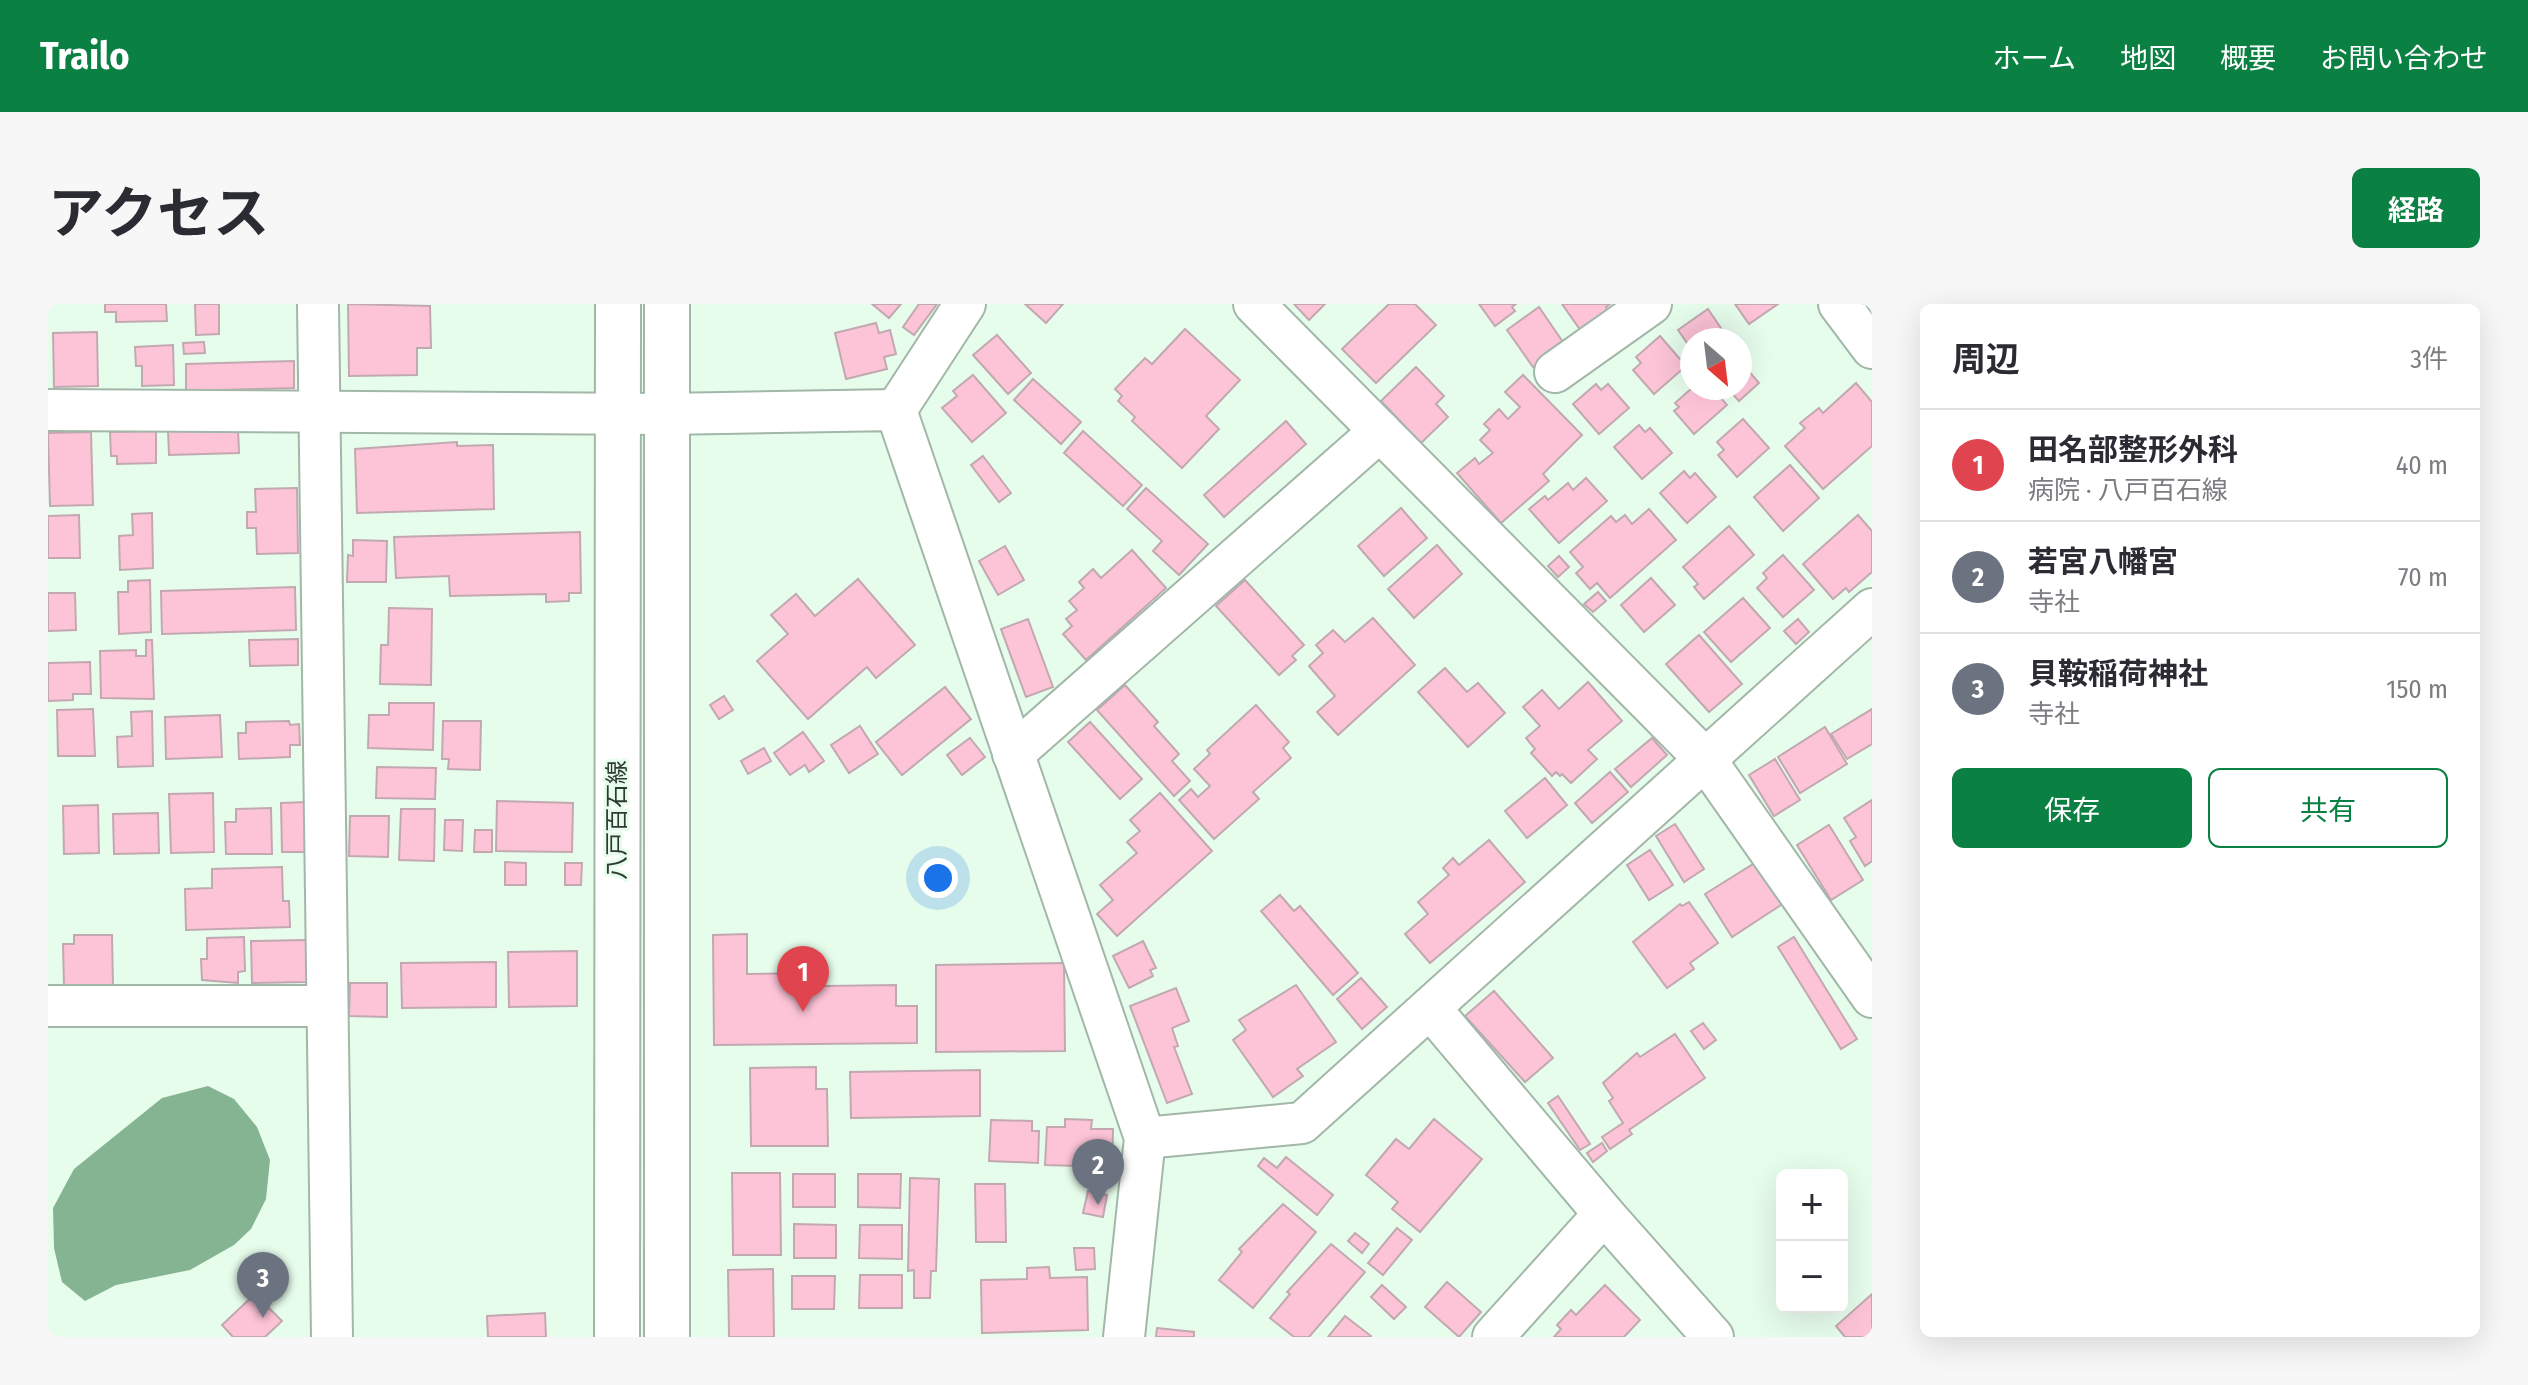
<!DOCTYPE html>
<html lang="ja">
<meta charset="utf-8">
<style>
body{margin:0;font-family:"Fira Sans Condensed","Noto Sans JP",sans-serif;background:#f7f7f7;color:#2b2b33}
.controls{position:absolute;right:24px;bottom:24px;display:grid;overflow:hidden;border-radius:12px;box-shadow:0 8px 32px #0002}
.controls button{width:72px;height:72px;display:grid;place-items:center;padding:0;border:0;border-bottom:2px solid #e1e1e2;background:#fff;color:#2b2b33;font:40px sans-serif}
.compass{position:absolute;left:1632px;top:24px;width:72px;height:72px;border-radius:50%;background:#fff;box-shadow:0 8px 32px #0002;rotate:152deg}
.you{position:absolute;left:890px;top:574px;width:28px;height:28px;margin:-20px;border:6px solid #fff;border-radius:50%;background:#1a73e8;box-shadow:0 0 0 12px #1a73e833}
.badge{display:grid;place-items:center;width:52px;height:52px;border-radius:50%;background:#0b8043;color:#fff;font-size:26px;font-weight:700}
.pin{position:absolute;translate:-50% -66px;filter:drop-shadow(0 2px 4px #0008)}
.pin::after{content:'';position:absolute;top:42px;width:28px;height:24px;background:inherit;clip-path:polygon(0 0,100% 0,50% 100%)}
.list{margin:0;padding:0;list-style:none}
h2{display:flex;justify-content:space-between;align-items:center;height:104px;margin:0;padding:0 32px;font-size:34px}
h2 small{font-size:26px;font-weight:400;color:#7c7c81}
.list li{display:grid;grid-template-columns:52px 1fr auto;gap:24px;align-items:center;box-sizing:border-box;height:112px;padding:0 32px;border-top:2px solid #e1e1e2}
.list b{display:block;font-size:30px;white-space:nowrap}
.list p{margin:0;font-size:26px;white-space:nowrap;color:#7c7c81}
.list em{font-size:26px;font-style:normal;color:#7c7c81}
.actions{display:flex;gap:16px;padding:24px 32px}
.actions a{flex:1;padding:18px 0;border:2px solid #0b8043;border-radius:12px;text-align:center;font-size:28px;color:#0b8043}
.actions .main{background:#0b8043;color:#fff}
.map{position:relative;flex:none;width:1824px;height:1033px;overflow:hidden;border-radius:12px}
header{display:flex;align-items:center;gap:48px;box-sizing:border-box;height:112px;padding:0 40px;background:#0b8043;color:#fff}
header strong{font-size:38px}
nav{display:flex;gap:44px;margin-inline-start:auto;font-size:28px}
.intro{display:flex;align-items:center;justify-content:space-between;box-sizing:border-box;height:192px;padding:0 48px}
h1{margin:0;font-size:56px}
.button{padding:20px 36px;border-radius:12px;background:#0b8043;color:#fff;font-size:28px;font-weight:700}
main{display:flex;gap:48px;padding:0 48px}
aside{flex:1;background:#fff;border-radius:12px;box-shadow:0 8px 32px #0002}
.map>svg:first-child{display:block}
.water{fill:#85b492}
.building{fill:#fdc4d8;stroke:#c2a8b1;stroke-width:2}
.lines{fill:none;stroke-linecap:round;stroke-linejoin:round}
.minor-casing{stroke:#a2b7a7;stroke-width:44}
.primary-casing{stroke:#a2b7a7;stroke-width:48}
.minor{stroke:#fff;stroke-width:40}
.primary{stroke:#fff;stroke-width:44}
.labels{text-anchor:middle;stroke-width:6;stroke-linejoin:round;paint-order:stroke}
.street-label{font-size:24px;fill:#303933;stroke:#e7fdec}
</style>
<header>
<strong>Trailo</strong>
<nav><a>ホーム</a><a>地図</a><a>概要</a><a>お問い合わせ</a></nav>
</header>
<div class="intro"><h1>アクセス</h1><a class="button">経路</a></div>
<main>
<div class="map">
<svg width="1824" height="1033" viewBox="0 0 1824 1033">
<rect width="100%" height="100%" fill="#e7fdec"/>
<polygon class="water" points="160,782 186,795 209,823 222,856 218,895 203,925 186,941 142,966 68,981 37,997 14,978 6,944 5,904 26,865 114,794"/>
<g class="building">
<polygon points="57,0 118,0 119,17 68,18 68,8 57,8"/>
<polygon points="147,0 171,0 171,30 148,31"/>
<polygon points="300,0 382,2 383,44 369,44 369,71 301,72"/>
<polygon points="824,0 853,0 841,14"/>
<polygon points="871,0 889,0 866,31 855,23"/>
<polygon points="977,0 1015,0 998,19"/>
<polygon points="1246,0 1277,0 1261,16"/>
<polygon points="1341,0 1367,0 1388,21 1328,79 1294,45"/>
<polygon points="1431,0 1468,0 1464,3 1467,7 1447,22"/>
<polygon points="1514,0 1562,0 1558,3 1561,8 1533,27"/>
<polygon points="1687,0 1730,0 1701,20"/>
<polygon points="1491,3 1517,41 1485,63 1459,26"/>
<polygon points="1660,5 1681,36 1644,36 1644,46 1630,26"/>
<polygon points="828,19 831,29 842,26 848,50 836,53 839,65 798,75 787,29"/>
<polygon points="1137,25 1192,76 1158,112 1171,125 1134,164 1084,117 1087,113 1070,97 1074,92 1067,85 1097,54 1104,60"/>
<polygon points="49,28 50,82 6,83 5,29"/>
<polygon points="949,31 983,69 960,90 925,51"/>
<polygon points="1612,32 1638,62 1606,90 1585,66 1593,59 1588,53"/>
<polygon points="156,38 157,49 136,50 135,39"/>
<polygon points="125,41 126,81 94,82 94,62 88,62 87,43"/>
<polygon points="246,57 246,84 138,87 138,60"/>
<polygon points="1692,57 1711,79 1691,97 1679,84 1692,84"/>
<polygon points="1368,63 1396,92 1388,100 1400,113 1373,139 1333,97"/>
<polygon points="925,71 958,109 924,138 894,104 909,92 905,87"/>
<polygon points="1475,71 1534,131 1495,170 1501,177 1453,219 1409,169 1427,154 1431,160 1445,149 1432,136 1442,126 1436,120 1451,105 1460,115 1472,103 1457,88"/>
<polygon points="985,75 1033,118 1013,140 966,96"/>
<polygon points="1808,79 1824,98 1824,142 1775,185 1737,142 1757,124 1752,119 1771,104 1775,109"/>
<polygon points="1548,80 1553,86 1560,80 1581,104 1551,130 1525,100"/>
<polygon points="1644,84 1664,84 1679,101 1646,130 1626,107 1631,103 1627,99"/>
<polygon points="1695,115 1721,144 1689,173 1670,151 1676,146 1669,138"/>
<polygon points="1238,117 1258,140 1176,213 1156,191"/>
<polygon points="1591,121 1597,128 1602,124 1624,149 1594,175 1566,143"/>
<polygon points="190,125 191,149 121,151 120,126"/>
<polygon points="108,127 108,159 69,160 69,152 63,152 62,128"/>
<polygon points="1035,127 1094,181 1075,202 1016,149"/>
<polygon points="43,128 45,201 2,202 0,129"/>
<polygon points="409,138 409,142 445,141 446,205 309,209 307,145"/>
<polygon points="935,152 963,189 951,198 923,161"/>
<polygon points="1742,161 1771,194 1735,227 1706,193"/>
<polygon points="1636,167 1642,174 1647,169 1668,193 1639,219 1612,189"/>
<polygon points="1538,174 1559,197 1511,239 1481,205 1497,192 1500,196 1520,179 1525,186"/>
<polygon points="249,184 250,249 209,250 208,224 199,224 199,208 208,208 207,185"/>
<polygon points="1098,184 1160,240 1131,271 1105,247 1114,237 1079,205"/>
<polygon points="1353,204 1379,234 1336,272 1310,242"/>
<polygon points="1601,205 1628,236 1562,294 1549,279 1542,285 1528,269 1535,263 1522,248 1563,212 1568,218 1577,211 1584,220"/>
<polygon points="104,209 105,264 72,266 71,232 85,231 84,210"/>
<polygon points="31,211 32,254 0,254 0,212"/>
<polygon points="1810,211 1824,227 1824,268 1801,288 1798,284 1785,295 1755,260"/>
<polygon points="1681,222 1706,251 1656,295 1646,283 1650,280 1635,263"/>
<polygon points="532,228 533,289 521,289 521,297 498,298 498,290 402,292 401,272 348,274 346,233"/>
<polygon points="305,236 339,237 338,278 299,278 300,251 305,252"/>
<polygon points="1389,241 1414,270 1366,314 1340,285"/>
<polygon points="957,242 976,276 950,291 931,257"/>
<polygon points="1084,246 1118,284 1038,356 1015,330 1024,322 1018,315 1029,306 1021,297 1036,284 1031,278 1045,265 1053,274"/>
<polygon points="1735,251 1766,286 1735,313 1709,284 1719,274 1715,269"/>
<polygon points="1511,252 1521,263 1510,273 1500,262"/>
<polygon points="1603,274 1627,301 1596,328 1573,301"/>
<polygon points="810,275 867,341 828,374 819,363 760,415 709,357 740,330 723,311 748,290 767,312"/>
<polygon points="102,276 103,328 71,330 70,288 80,288 80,277"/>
<polygon points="1197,276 1256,341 1244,352 1248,356 1231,371 1168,302"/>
<polygon points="247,283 248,326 114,330 113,287"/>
<polygon points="1550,288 1558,297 1545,308 1536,300"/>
<polygon points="0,289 27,289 28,326 0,327"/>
<polygon points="1695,294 1722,324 1683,358 1656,328"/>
<polygon points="341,304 384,305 383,381 332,380 333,341 340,341"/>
<polygon points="1325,314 1367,361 1290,431 1269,408 1287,392 1261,362 1275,349 1268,341 1285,326 1297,338"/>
<polygon points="980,315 1005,383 978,393 953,325"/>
<polygon points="1750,315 1761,328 1748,340 1736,327"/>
<polygon points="1651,331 1694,380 1661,408 1618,360"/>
<polygon points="250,335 250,361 202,362 201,336"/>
<polygon points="98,336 104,336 106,395 53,394 52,347 88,346 88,352 98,352"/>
<polygon points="42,358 43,390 25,390 25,396 0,397 0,359"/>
<polygon points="1397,364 1419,388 1430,379 1457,409 1420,443 1370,388"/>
<polygon points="1540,378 1574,417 1540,446 1549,455 1523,479 1514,470 1512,472 1508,468 1504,472 1483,449 1487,445 1478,434 1492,422 1475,403 1494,386 1511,405"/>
<polygon points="1077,381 1110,418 1106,422 1131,450 1124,457 1142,477 1126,492 1049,406"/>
<polygon points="897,383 923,415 854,471 828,438"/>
<polygon points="676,392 685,406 671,415 662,401"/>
<polygon points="341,399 386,399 385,446 320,444 321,411 341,411"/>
<polygon points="1208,401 1241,438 1235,444 1243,454 1205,488 1211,495 1166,535 1131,496 1143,485 1150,493 1162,482 1146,465 1162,450 1159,446"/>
<polygon points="45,405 47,452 10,452 9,406"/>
<polygon points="1824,405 1824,440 1799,455 1783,430"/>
<polygon points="104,407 105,462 70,463 69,433 84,432 83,408"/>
<polygon points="172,411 174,453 118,455 117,413"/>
<polygon points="241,417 242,421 251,420 252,441 242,441 242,453 191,455 190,429 198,429 198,418"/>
<polygon points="395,417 433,417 432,466 400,465 401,455 394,455"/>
<polygon points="1042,418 1094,475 1072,495 1020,438"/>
<polygon points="812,422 830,450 801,469 783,441"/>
<polygon points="1777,423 1799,460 1752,489 1730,453"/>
<polygon points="755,428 776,457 761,468 757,461 742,471 726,449"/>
<polygon points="922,434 937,453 914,471 899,451"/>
<polygon points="1604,434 1619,451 1583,483 1567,465"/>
<polygon points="716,444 723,457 700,470 693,457"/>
<polygon points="1727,455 1752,496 1726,512 1701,471"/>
<polygon points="329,463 388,464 387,495 328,494"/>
<polygon points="1562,468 1580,488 1544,519 1527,499"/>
<polygon points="1497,474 1519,501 1479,534 1457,507"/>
<polygon points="165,489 166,548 123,549 121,490"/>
<polygon points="1112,489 1164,547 1069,632 1049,610 1065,596 1052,581 1089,549 1079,538 1092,527 1082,516"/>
<polygon points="1824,496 1824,557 1817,562 1802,537 1808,533 1796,514"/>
<polygon points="449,497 525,499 524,548 448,547"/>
<polygon points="259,498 259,548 234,548 233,499"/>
<polygon points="50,501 51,549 16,550 15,502"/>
<polygon points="223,504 224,550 178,550 177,518 188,518 188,505"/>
<polygon points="353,505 387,505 386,557 351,556"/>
<polygon points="110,509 111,549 66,550 65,510"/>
<polygon points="302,512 341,512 340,553 301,552"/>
<polygon points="397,516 415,516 414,547 396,546"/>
<polygon points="1627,520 1656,565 1636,578 1608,532"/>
<polygon points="1781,521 1815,576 1783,596 1749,541"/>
<polygon points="427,526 444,526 444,548 426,548"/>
<polygon points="1441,536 1477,578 1382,659 1357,630 1380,610 1370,598 1401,571 1395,564 1405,554 1411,561"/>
<polygon points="1602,546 1625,581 1601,596 1579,561"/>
<polygon points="1710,557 1736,599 1684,633 1657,590"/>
<polygon points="457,558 478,559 478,581 457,581"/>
<polygon points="517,559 534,559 533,581 517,581"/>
<polygon points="234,563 235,597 241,597 242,623 138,626 137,585 164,584 164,565"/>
<polygon points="1232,591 1246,607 1252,602 1310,669 1285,691 1213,607"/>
<polygon points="1641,598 1670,639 1642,659 1646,665 1619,684 1585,638 1632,600 1634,602"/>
<polygon points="699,630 699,670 776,669 776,682 848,681 848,702 869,702 869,739 666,741 665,631"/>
<polygon points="26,631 64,631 65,682 16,683 15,640 26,640"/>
<polygon points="196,633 197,667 190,668 190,679 154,676 153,655 159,655 159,634"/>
<polygon points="1746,633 1809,735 1793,745 1730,643"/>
<polygon points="258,636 259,678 204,679 203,637"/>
<polygon points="1095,637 1108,664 1102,666 1105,672 1081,684 1065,652"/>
<polygon points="529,647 529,702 461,703 460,648"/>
<polygon points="448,658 448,703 354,704 353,659"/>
<polygon points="1016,659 1017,747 888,748 888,661"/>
<polygon points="1313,674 1339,703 1314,725 1289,695"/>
<polygon points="302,679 339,679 339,713 301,712"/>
<polygon points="1248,681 1288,738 1249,765 1255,772 1225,793 1185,736 1198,726 1191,716"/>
<polygon points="1128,684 1141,717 1124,724 1130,742 1126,743 1144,790 1119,799 1082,702"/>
<polygon points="1446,687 1505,754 1477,778 1417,712"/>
<polygon points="1655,719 1668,736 1656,745 1643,727"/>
<polygon points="1627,730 1657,774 1581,826 1584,830 1562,845 1554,833 1575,819 1561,797 1565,794 1555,779 1589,749 1592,753"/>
<polygon points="768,763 768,785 779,785 780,842 703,842 702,764"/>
<polygon points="932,766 932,812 803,814 802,768"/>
<polygon points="1510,792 1542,840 1532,846 1500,799"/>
<polygon points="1017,815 1044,816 1043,825 1065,825 1064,863 997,861 999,823 1017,823"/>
<polygon points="1386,815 1434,855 1372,928 1344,905 1350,898 1318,871 1348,835 1361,845"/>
<polygon points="943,816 984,817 984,827 991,827 990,859 941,857"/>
<polygon points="1554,839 1559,847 1545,858 1539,849"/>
<polygon points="1238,853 1285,891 1269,911 1210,862 1216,854 1229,864"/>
<polygon points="684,869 732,869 733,951 685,951"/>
<rect x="745" y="870" width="42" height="33"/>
<polygon points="810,870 853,870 852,904 810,903"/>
<polygon points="862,874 891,875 888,967 883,967 882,994 866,994 866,966 860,967"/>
<polygon points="927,880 957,880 958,938 928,938"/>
<polygon points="1040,887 1059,891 1055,913 1035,909"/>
<polygon points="1235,900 1268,928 1205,1004 1171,976 1194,948 1191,945"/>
<polygon points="746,920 788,921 788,954 746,954"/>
<polygon points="812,921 854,921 854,955 811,954"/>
<polygon points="1349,924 1364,936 1335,971 1320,959"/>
<polygon points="1307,929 1321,940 1314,949 1300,937"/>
<polygon points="1283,940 1317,968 1261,1033 1246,1033 1222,1014 1242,990 1239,988"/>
<polygon points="1026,944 1046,944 1047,965 1028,966"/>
<polygon points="1001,963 1002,974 1039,973 1040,1026 934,1029 933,976 979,975 979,964"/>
<polygon points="725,965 726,1033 681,1033 680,966"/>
<polygon points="812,971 854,971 854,1004 811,1004"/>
<polygon points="744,972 787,972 786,1005 744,1005"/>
<polygon points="1399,978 1433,1008 1411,1033 1377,1003"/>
<polygon points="1334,981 1358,1003 1346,1015 1323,993"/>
<polygon points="1557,981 1592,1016 1576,1033 1506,1033 1513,1025 1509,1021 1523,1006 1528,1011"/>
<polygon points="207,990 234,1017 217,1033 185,1033 174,1021"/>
<polygon points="1824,990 1824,1033 1797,1033 1788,1022"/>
<polygon points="497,1009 498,1033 440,1033 439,1012"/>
<polygon points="1297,1012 1323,1032 1322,1033 1280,1033"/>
<polygon points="1109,1024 1146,1028 1146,1033 1108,1033"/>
</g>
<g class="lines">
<defs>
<g id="minor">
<polyline points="270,0 284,1033"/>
<polyline points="1206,0 1657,455 1824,693"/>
<polyline points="1791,0 1824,44"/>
<polyline points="1507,68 1603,0"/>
<polyline points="0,106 618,110 848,106 1097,834 1076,1033"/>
<polyline points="848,106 917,0"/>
<polyline points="965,450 1332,127"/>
<polyline points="0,702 279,702"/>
<polyline points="1382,704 1556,910 1665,1033"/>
<polyline points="1097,834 1254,819 1824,305"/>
<polyline points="1445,1033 1556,910"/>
</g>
<g id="primary">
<polyline points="619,0 619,1033"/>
<polyline points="569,1033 570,0"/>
</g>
</defs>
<use href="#minor" class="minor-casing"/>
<use href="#primary" class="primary-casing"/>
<use href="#minor" class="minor"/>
<use href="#primary" class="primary"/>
</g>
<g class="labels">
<g class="street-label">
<text transform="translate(569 516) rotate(-90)" y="8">八戸百石線</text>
</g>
</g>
</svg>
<div class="controls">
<button>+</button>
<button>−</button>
</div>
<svg class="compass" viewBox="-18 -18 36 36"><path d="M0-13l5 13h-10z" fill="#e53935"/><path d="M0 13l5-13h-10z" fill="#7c7c81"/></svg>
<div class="you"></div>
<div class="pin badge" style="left:755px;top:708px;background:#e0444e">1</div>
<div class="pin badge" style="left:1050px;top:901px;background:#6b7280">2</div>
<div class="pin badge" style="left:215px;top:1014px;background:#6b7280">3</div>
</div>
<aside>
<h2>周辺<small>3件</small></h2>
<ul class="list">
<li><span class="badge" style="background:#e0444e">1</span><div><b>田名部整形外科</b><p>病院 · 八戸百石線</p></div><em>40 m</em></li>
<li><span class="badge" style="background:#6b7280">2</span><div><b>若宮八幡宮</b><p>寺社</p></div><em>70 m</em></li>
<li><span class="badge" style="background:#6b7280">3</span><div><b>貝鞍稲荷神社</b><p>寺社</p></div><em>150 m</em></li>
</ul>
<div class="actions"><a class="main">保存</a><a>共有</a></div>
</aside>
</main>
